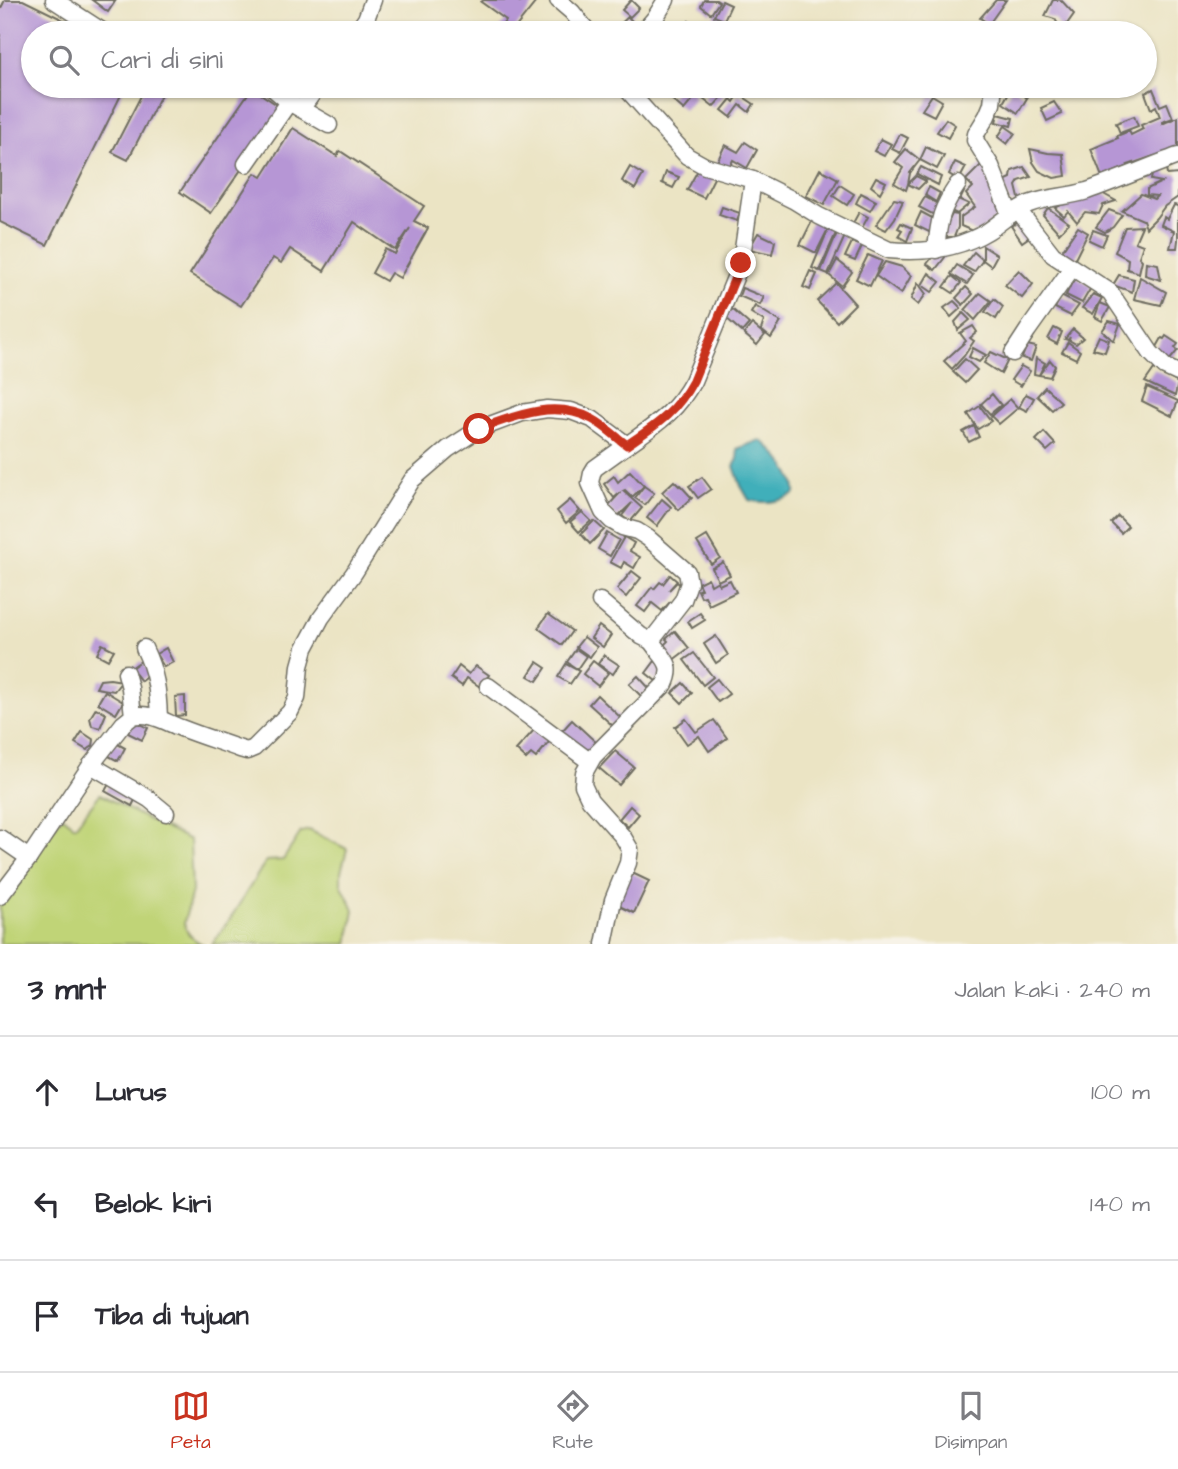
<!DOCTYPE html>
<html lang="id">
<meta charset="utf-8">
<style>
body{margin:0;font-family:"Architects Daughter",sans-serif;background:#f2f2f3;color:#2b2b33}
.stop{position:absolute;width:21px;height:21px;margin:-16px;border:5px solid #c8321e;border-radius:50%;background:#fff}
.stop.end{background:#c8321e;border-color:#fff;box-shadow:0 2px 7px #0008}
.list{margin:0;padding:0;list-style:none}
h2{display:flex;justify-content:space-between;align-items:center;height:91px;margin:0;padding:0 28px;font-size:30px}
h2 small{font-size:23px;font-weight:400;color:#7c7c81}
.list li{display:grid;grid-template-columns:46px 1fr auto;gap:21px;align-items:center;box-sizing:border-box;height:112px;padding:0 28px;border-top:2px solid #e1e1e2}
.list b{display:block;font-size:26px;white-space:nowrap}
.list em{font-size:23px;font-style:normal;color:#7c7c81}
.icon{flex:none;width:38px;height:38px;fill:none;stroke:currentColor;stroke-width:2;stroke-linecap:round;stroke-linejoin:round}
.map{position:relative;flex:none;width:1178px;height:944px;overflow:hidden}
.search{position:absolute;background:#fff;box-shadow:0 2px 5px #0004;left:21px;right:21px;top:21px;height:77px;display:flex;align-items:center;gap:18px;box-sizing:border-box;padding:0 24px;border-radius:38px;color:#7c7c81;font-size:26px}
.sheet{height:427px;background:#fff}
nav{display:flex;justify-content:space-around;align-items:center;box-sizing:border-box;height:98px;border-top:2px solid #e1e1e2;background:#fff;font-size:19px;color:#7c7c81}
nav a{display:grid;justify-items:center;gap:4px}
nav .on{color:#c8321e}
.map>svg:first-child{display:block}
.green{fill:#c0d477;stroke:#768051;stroke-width:2}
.water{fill:#3fafba;stroke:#356d72;stroke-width:2}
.building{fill:#b696d5}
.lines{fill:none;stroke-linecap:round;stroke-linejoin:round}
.minor-casing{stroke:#6e6c61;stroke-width:19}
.minor{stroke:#fff;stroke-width:16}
.route{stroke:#c8321e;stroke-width:9}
</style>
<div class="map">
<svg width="1178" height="944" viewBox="0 0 1178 944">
<rect width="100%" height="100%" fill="#f7f3e8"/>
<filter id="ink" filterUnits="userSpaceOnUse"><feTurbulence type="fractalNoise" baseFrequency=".0143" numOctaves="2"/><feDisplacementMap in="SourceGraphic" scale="14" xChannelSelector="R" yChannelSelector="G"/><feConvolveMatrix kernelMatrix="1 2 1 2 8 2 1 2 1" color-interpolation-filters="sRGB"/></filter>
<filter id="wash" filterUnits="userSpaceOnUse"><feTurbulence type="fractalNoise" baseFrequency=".00686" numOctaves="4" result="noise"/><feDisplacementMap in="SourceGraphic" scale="28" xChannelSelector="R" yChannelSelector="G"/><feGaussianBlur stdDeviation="1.57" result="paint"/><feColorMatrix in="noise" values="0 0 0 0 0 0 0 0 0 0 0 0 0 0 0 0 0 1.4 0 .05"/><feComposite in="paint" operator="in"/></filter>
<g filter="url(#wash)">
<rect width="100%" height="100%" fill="#ebe4c4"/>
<g class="green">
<path d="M100 794 154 823 190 840 192 891 184 923C186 934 193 939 202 944H0V903L62 816 75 826Z"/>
<polygon points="309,830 347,849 341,872 341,884 354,910 348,944 212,944 230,919 266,861 283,860 301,832"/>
</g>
<path class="water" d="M760 440C775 450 797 477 795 494 781 502 764 504 749 500L741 486 734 466 738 459 737 449Z"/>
<g id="blocks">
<g class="building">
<polygon points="5,0 23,0 84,30 85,33 33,33 33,86 119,86 123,91 47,245 0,222 0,10"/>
<polygon points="92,0 116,0 108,12"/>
<polygon points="484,0 517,0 520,2 522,0 532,0 535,3 511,33 496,33 506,20 481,2"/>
<polygon points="631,0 639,8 630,17 622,10"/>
<polygon points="704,0 716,0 719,2 711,14 701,6"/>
<polygon points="996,0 1006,0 989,24 980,18"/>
<polygon points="1053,0 1061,0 1074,14 1062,31 1055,19 1045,16"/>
<polygon points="722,1 731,5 724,20 714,16"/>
<polygon points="628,17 641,30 638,33 615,33 613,31"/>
<polygon points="689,21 702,29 700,33 682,33"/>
<polygon points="146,86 158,86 164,89 128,160 112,152"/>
<polygon points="680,86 685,88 687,86 700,86 692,95 695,97 684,110 670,98"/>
<polygon points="716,86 725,94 713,107 703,99"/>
<polygon points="1012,87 1027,98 1018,113 1003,103"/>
<polygon points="252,88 283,109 211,213 180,192"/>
<polygon points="1153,89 1160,106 1167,103 1173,118 1162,122 1162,124 1178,117 1178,148 1155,158 1154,156 1128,165 1129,166 1102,177 1091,149 1118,138 1117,136 1129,131 1131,135 1143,129 1141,125 1160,117 1156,106 1151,109 1145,93"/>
<polygon points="739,94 754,104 749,112 740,105 731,117 722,110 731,99 734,102"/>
<polygon points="932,95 942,101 934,116 922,110"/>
<polygon points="1054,102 1062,114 1047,121 1041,108"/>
<polygon points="998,114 1013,118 1011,126 996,122"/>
<polygon points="1134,116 1138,126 1120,133 1116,123"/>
<polygon points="946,119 955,125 948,138 937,132"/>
<polygon points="1005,126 1015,133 1007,144 998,137"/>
<polygon points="293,128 337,156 340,151 424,206 414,221 428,228 400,278 391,273 386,281 372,273 385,249 395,254 410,228 395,250 354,222 324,271 290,249 281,263 273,258 241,306 190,274 255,173 262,177"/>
<polygon points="900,134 908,138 900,153 892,149"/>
<polygon points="881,139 891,144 884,156 874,151"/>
<polygon points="745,142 757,150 747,168 733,160 729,168 717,162 725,145 738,152"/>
<polygon points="926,147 944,156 937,169 920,160"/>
<polygon points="906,149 920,160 910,173 908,184 916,176 926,181 918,189 908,184 906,190 894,183 903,168 895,162"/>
<polygon points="1030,149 1048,153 1063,154 1066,176 1054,178 1039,171 1033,162"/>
<polygon points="955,162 966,167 959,180 949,174"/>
<polygon points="983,163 1002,214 977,233 961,226 961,217 975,207 966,194 973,187 966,180"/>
<polygon points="1165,163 1167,175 1178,174 1178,197 1165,206 1156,218 1146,228 1143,220 1122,211 1141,194 1154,199 1157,196 1147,195 1147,189 1162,182 1151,180 1153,169"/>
<polygon points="630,167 643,175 635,189 622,181"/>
<polygon points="921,167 941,177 938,185 917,174"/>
<polygon points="1024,167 1031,177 1019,181 1016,186 1020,202 1010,203 1002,182 1011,178 1012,171"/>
<polygon points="699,168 715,176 704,198 687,190"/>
<polygon points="820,169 838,179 824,205 806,196"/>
<polygon points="666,172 679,177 673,188 662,183"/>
<polygon points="876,177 886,182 880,193 871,186"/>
<polygon points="840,185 854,194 847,205 833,196"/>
<polygon points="929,187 940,193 936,202 925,195"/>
<polygon points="956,190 964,192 960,200 969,204 957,214 949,210"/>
<polygon points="1098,191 1116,201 1103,205 1099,214 1085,212 1077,222 1068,211 1064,216 1055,208 1061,205 1080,200"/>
<polygon points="861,193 876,201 870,211 856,203"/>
<polygon points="925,197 941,206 936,216 919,207"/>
<polygon points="894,199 903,201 895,218 886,230 876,225"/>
<polygon points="1174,205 1178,206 1178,240 1177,248 1170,248 1174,231 1161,225 1164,217 1167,219"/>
<polygon points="722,207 740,213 737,221 719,215"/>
<polygon points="1048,208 1069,223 1059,233 1043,215"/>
<polygon points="1109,210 1122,215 1113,227 1105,232 1096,227"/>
<polygon points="859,212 868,217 862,228 853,223"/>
<polygon points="921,212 936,220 929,232 915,225"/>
<polygon points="952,214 958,215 958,227 954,237 941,237"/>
<polygon points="813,219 829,227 816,253 800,245"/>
<polygon points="1021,221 1032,235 1022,242 1011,226"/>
<polygon points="901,223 912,228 907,241 898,236 902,230 898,228"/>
<polygon points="1142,226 1135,242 1143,245 1139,257 1142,260 1139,273 1127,269 1128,259 1115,252 1125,227"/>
<polygon points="1078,227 1088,233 1074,261 1061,252"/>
<polygon points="828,230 836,233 819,271 812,268"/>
<polygon points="1093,230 1107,235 1102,246 1089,240"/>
<polygon points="758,233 775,241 772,254 749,249"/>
<polygon points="837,233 845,236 828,274 821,271"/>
<polygon points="852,242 862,246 855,261 845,257"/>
<polygon points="983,246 997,255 991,266 983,260"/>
<polygon points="938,250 946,256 935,270 927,264"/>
<polygon points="974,252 983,260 974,272 963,266"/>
<polygon points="868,255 882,261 870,286 856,279"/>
<polygon points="837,260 852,272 842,286 829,275"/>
<polygon points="885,262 902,267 911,276 901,294 876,276"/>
<polygon points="1146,262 1158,264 1161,280 1145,275"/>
<polygon points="957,265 973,275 967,284 951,274"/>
<polygon points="1019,270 1033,284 1022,298 1005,285"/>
<polygon points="810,271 817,274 810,290 803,287"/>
<polygon points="929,273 940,282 932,292 922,285"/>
<polygon points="1119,275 1134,279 1132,292 1113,285"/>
<polygon points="952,276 961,283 953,293 944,287"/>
<polygon points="1075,276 1092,286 1082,303 1066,295"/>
<polygon points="1140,277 1166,292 1161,305 1134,299"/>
<polygon points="836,283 855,304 837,322 817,301"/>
<polygon points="918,283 926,294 918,305 911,299"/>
<polygon points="966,287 973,294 963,305 956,298"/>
<polygon points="742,288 764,297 760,305 739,296"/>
<polygon points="980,293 991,301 975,320 965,310"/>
<polygon points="1093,294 1102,298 1093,314 1082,308"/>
<polygon points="1061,296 1079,305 1071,316 1055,308"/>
<polygon points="994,299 1003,307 996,319 985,312"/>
<polygon points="954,301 961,308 951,317 944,308"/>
<polygon points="1100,303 1110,307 1102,321 1095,317"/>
<polygon points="755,306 781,322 771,338 761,330 764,321 751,313"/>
<polygon points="732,309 749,324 742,332 725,317"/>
<polygon points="963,313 970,320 958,330 955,322"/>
<polygon points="1109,321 1120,324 1114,341 1102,331"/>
<polygon points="752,324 765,335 757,345 744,334"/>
<polygon points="973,326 977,332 970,338 974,341 964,356 952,369 944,361 966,341 960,333"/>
<polygon points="1054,328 1062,332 1060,337 1058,336 1060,337 1057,344 1048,339"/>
<polygon points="1073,329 1083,338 1076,344 1069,340 1070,337 1068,340 1065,339"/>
<polygon points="1099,336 1109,340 1105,352 1093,349"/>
<polygon points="1166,336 1178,344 1175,348 1178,350 1169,361 1153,354 1162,338 1164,339"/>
<polygon points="1068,342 1080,351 1076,359 1062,352"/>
<polygon points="1027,345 1036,347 1031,361 1022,358"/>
<polygon points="973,348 986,355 979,362 969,357"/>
<polygon points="991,352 1008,360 1001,374 984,363"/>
<polygon points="1036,358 1045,363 1039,375 1050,360 1055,366 1050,377 1039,375 1034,374"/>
<polygon points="965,359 977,370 965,383 953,372"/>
<polygon points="1021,366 1030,371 1021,386 1011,380"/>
<polygon points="1154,369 1178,383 1175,396 1145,382"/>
<polygon points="1045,387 1061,402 1052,410 1037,396"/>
<polygon points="1147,387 1178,401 1172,416 1142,401"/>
<polygon points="992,394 1001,405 990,414 981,404"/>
<polygon points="1026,394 1034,398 1027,411 1019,407"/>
<polygon points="1010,399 1018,408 999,424 991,416"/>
<polygon points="980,406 991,421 978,429 968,414"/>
<polygon points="974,426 979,437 969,442 963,432"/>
<polygon points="1044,432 1055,444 1047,451 1036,440"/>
<polygon points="630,471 644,486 632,497 625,490 623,491 642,508 630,522 622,516 632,503 617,517 607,507 621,492 614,498 604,484 614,476 618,482"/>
<polygon points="702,477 711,489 698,498 689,486"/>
<polygon points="674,481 679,486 680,485 692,498 679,510 662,492"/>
<polygon points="644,486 654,493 645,505 635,498"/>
<polygon points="662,499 671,507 657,526 647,518"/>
<polygon points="570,500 580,511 566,523 557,511"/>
<polygon points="582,512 591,521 579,532 570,522"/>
<polygon points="1118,516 1128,526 1121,533 1111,523"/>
<polygon points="594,521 604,530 590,544 581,534"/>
<polygon points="607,533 619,540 610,556 598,549"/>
<polygon points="707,536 720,558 711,564 697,542"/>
<polygon points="624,537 634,543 630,551 640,557 634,568 624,562 621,568 610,562"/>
<polygon points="723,562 730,575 718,581 712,568"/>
<polygon points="632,571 641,578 626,597 617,589"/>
<polygon points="670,575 677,581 669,590 677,582 684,588 672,603 670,602 662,611 652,603 645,612 637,606 652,587 654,589 660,582 663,584"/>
<polygon points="708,578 711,585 718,581 719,585 730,580 736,592 709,605 705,596 701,597 698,590 701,589 698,583"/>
<polygon points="700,613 705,620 692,628 688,621"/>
<polygon points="548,614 572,631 562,645 538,628"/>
<polygon points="599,626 611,635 603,647 591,638"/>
<polygon points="675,631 689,648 672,661 661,648 668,641 666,639"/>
<polygon points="716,636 728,655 716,663 704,644"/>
<polygon points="584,637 597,647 590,657 576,647"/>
<polygon points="102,644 114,650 108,660 97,654"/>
<polygon points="166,648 173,662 164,667 156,654"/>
<polygon points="576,649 586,656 577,669 567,662"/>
<polygon points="694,653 713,677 703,685 684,660"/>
<polygon points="604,655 619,665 613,674 598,664"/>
<polygon points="141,661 150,674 141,681 131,668"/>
<polygon points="593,661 608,673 598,686 583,674"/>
<polygon points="655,661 665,669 656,681 646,673"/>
<polygon points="537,662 546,668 537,681 528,676"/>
<polygon points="566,664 579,671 570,684 558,677"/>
<polygon points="459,666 469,674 476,666 489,675 480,687 467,678 462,686 451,678"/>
<polygon points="638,676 649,688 641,696 629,684"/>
<polygon points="110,679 122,681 114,691 96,688 100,680"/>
<polygon points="717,679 729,694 718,702 707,687"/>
<polygon points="683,683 692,693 682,703 672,693"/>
<polygon points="105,691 123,702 116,714 98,703"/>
<polygon points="597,695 621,718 613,726 589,704"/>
<polygon points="185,696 185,715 176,716 175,697"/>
<polygon points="96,708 106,714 100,728 92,726 90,718"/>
<polygon points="686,719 696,732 714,720 727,738 709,751 699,736 687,744 675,727"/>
<polygon points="572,720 599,745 589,756 561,732"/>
<polygon points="134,721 148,728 142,740 128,733"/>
<polygon points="535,729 549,742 536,758 531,754 526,759 516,750"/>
<polygon points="82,732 94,740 93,746 87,750 75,743"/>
<polygon points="114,742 125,748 118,761 107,755"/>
<polygon points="615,751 634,767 619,785 599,768"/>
<polygon points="110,782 137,796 132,806 105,791"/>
<polygon points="630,806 639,814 628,827 619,819"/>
<polygon points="628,871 649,881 634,913 613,903"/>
</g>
</g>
</g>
<g filter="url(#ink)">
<use href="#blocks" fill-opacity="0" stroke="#6e6c61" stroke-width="2"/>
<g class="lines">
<defs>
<g id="minor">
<polyline points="54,0 105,33"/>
<polyline points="558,0 572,12 589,33"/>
<polyline points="356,33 366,19 373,0"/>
<polyline points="642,33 655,18 666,0"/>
<polyline points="270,86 289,102 301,109 318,86"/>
<path d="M624 86 687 156 705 166 753 180 741 263 693 381C676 413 656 424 627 445"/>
<polyline points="991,86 993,94 992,104 987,116 976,134 975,140 991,166 1010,215"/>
<polyline points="301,109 329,125"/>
<polyline points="246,164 289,102"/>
<path d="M753 180 793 200 819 216 889 250C922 253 959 249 988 231 1002 222 1013 210 1029 204 1047 197 1068 197 1087 191 1118 180 1148 167 1178 156"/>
<polyline points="1018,210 1053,255 1110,292 1151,353 1165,367 1178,373"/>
<path d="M936 250C939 219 941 209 958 184"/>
<polyline points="1013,353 1028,330 1072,268"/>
<polyline points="600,601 641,636 651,641"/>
<path d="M144 648C156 673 158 690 159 718"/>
<polyline points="488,686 589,761"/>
<path d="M133 716C151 712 165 722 181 728 201 736 221 742 240 749L247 751 254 748 290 712 297 698 300 666 305 648 321 618 354 573 412 480 448 449 479 429 522 413 547 409 571 411 592 419 627 445 595 468 592 473 590 483 603 512 612 521 622 527 637 531 648 538 687 572 689 583 683 600 651 641C662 658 675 663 665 684L593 757 584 773 583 785 590 800 623 837 630 849 628 863 613 900 604 944"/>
<polyline points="91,765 149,799 166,813"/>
<polyline points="0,838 29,858"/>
<polyline points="0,896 29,858 91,765 123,724 133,716 130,688 126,673"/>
</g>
</defs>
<use href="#minor" class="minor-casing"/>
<use href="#minor" class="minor"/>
</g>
</g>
<g class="lines" filter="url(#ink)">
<path class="route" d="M479 429C515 416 554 399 592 419 604 425 616 437 627 445 656 425 676 413 693 381L741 263"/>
</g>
</svg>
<div class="stop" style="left:479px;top:429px"></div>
<div class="stop end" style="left:741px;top:263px"></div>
<div class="search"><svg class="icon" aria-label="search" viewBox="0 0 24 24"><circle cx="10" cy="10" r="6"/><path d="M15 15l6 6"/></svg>Cari di sini</div>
</div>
<section class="sheet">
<h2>3 mnt<small>Jalan kaki · 240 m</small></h2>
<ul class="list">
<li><svg class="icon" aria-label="ahead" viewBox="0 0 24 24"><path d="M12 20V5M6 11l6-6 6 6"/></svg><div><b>Lurus</b></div><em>100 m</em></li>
<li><svg class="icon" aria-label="left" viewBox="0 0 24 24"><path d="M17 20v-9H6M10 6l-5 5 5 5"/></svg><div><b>Belok kiri</b></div><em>140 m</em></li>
<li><svg class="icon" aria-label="arrive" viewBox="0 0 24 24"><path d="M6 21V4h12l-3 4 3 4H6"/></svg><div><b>Tiba di tujuan</b></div></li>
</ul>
</section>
<nav>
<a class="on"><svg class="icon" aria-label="map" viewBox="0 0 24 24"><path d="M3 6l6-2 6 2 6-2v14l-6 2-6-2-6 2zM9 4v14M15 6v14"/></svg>Peta</a>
<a><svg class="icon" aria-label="directions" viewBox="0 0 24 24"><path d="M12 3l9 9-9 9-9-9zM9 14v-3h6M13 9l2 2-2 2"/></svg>Rute</a>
<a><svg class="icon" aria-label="saved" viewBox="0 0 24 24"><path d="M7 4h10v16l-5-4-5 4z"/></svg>Disimpan</a>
</nav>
